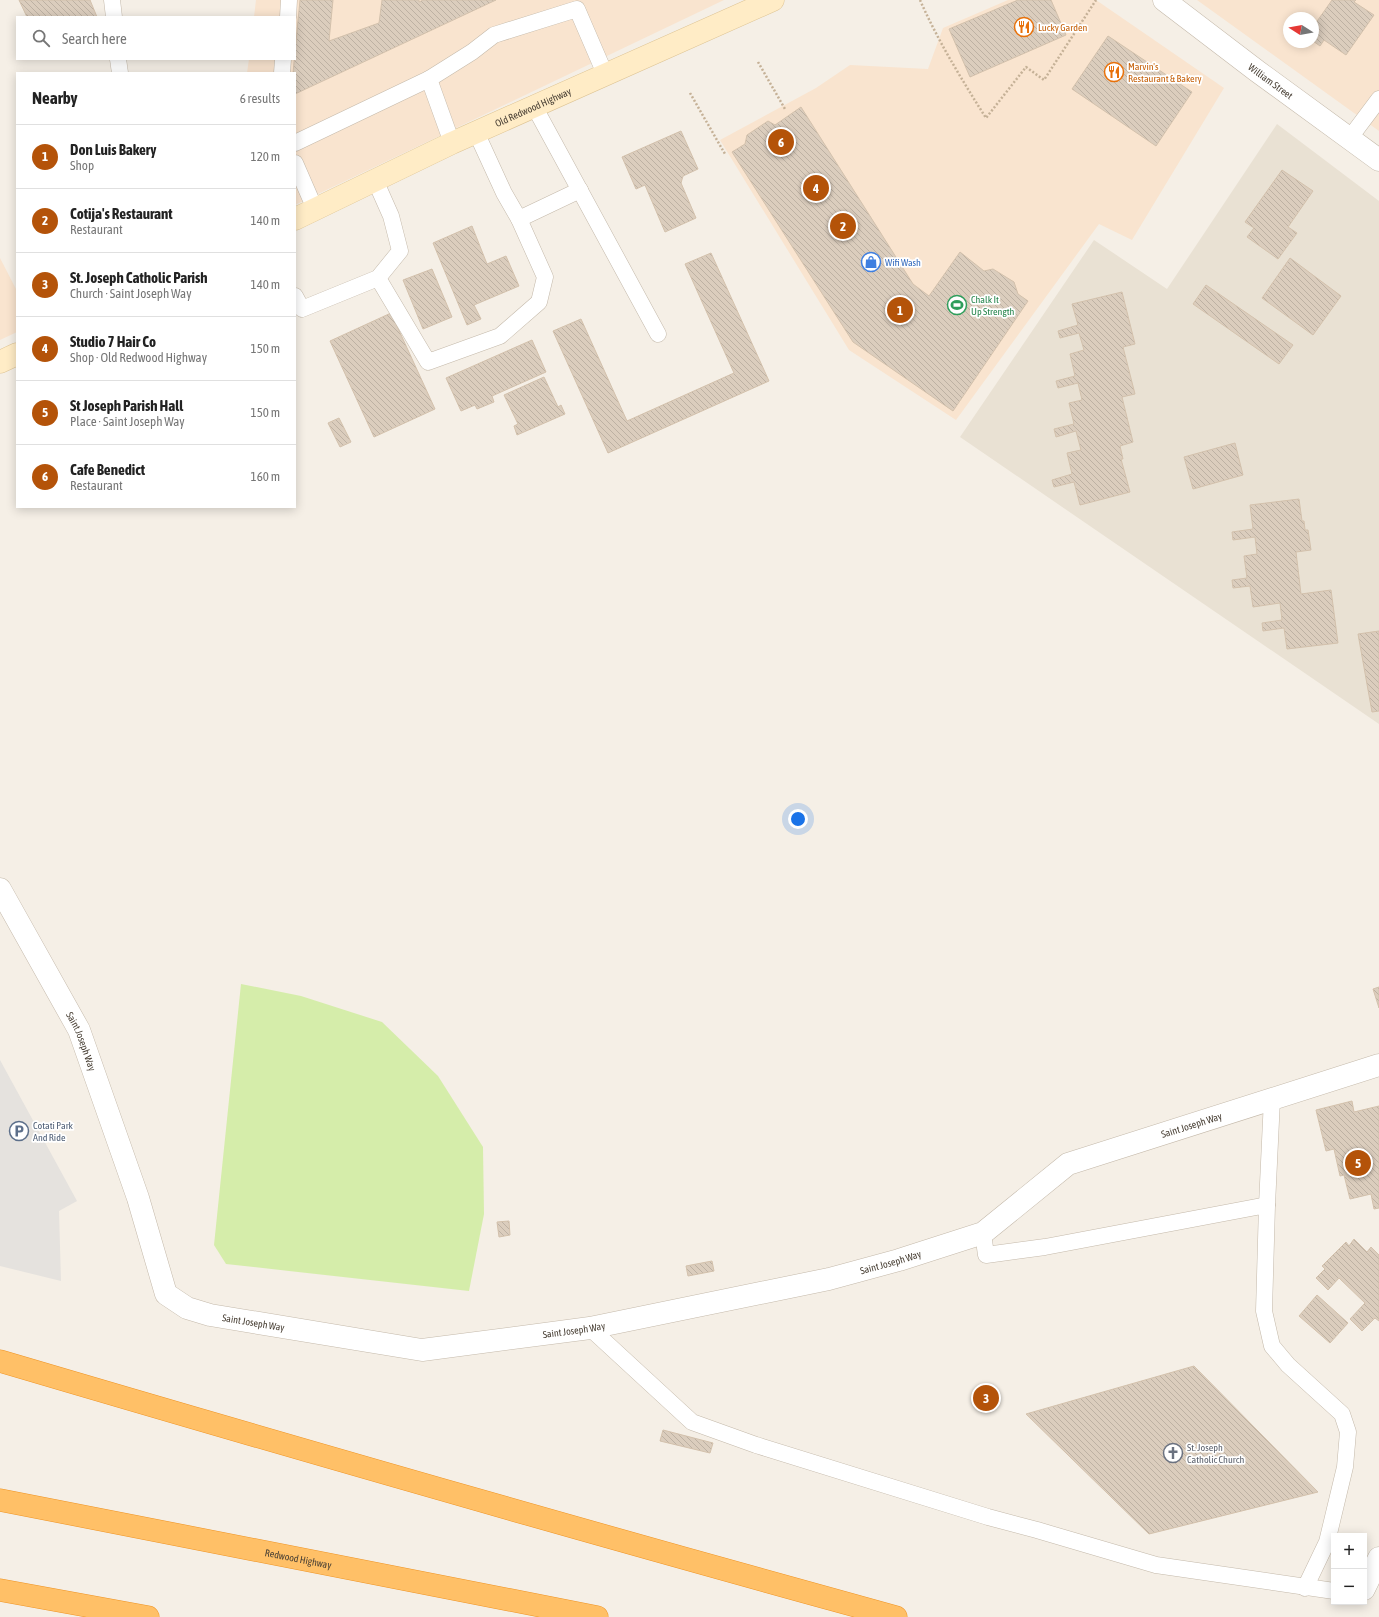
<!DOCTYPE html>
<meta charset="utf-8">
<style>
body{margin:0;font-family:"Asap Condensed",sans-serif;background:#f6f6f6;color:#222}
.controls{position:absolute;right:12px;bottom:12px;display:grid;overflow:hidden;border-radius:0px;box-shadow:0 2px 10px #0003}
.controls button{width:36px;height:36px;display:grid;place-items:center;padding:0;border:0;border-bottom:1px solid #e0e0e0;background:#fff;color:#222;font:20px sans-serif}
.compass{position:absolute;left:1283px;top:12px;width:36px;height:36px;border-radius:50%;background:#fff;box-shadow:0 2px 10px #0003;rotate:281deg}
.you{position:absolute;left:798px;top:819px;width:14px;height:14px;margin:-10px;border:3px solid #fff;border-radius:50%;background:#1a73e8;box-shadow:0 0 0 6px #1a73e833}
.badge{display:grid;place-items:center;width:26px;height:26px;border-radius:50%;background:#b45309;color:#fff;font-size:13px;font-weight:700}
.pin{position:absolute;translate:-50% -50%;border:2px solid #fff;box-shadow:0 1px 4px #0006}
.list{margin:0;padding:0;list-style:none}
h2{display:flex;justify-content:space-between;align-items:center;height:52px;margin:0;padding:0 16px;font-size:17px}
h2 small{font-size:13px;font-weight:400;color:#767676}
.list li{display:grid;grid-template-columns:26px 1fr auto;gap:12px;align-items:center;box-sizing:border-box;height:64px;padding:0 16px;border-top:1px solid #e0e0e0}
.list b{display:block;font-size:15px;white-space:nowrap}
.list p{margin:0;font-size:13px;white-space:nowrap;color:#767676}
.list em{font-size:13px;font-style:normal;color:#767676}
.icon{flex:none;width:22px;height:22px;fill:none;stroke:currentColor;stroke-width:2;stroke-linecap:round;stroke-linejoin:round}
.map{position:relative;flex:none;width:1379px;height:1617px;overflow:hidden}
.search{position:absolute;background:#fff;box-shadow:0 2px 10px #0003;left:16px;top:16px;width:280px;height:44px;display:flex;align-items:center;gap:10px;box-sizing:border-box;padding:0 14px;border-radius:0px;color:#767676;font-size:15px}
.panel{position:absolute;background:#fff;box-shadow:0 2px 10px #0003;left:16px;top:72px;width:280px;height:436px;border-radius:0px}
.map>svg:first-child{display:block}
.residential{fill:#e9e1d3}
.commercial{fill:#f9e4cf;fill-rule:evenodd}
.pitch{fill:#d5edaa}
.parking{fill:#e5e2de}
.building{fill:url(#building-back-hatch);stroke:#d3c1ac}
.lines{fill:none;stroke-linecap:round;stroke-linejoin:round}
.lane-casing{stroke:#c4b9aa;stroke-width:17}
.street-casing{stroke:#c4b9aa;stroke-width:23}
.secondary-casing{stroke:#ddc393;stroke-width:23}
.highway-casing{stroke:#ee9426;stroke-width:23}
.path{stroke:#c5b197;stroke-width:2.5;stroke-dasharray:2 2;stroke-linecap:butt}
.lane{stroke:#fff;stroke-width:16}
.street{stroke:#fff;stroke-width:22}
.secondary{stroke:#ffecc6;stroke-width:22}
.highway{stroke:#ffc067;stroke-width:22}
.labels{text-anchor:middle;stroke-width:3.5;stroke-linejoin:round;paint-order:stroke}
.food-label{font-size:10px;fill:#c56008;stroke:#fff;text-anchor:start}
.street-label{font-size:10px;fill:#483f34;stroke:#fff}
.shop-label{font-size:10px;fill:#366cbe;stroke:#fff;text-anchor:start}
.leisure-label{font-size:10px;fill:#27864d;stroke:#fff;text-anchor:start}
.service-label{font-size:10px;fill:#4e5e75;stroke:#fff;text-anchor:start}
.worship-label{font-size:10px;fill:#5b616d;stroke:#fff;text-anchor:start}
</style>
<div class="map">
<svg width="1379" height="1617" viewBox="0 0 1379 1617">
<defs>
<pattern id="building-back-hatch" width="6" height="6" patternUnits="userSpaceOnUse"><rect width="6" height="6" fill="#dbcdbd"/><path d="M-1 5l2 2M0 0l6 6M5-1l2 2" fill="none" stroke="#bdb1a3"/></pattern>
</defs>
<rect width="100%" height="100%" fill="#f5efe6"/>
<polygon class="residential" points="1277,124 1379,201 1379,724 960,437 1094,240 1167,289"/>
<g class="commercial">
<polygon points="256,0 724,0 295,205 295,73 247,73 249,59 295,59 295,17 254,17"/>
<polygon points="1008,0 1096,0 1224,88 1132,240 1099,224 956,420 849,350 720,140 816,88 850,65 928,69 943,28"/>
<path d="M1197 0H1379V131ZM1289 18H1313V42H1289Z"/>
<polygon points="0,258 17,291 17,332 0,340"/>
</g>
<polygon class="pitch" points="241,984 301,996 382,1022 438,1076 483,1147 484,1214 469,1291 226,1264 214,1245"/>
<polygon class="parking" points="0,1060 77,1201 59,1211 61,1281 0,1266"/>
<g class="building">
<polygon points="19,0 90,0 97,17 27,17"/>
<polygon points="300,0 333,0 329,41 379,23 382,0 419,0 419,2 423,0 496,0 295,94 295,73 293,73"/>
<polygon points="1018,0 1051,0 1066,35 970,77 949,29"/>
<polygon points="1332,0 1356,0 1354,2 1374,15 1346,55 1324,40 1320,46 1313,41 1313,27"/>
<polygon points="1108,36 1192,92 1156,146 1072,89"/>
<polygon points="801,107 913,284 929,296 960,252 984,271 993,269 1014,282 1018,294 1028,301 953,411 853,342 732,152 745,144 747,135 768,121 775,125"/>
<polygon points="681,131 698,169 683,176 681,183 696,218 665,232 645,185 636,189 622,157"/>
<polygon points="1282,170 1313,191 1288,227 1297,233 1278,259 1247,237 1254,228 1245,222"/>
<polygon points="472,226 487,264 506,256 519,286 474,305 481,319 467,325 433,243"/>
<polygon points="711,253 769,381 608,453 553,331 581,319 627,421 734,373 685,264"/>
<polygon points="1290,258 1341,296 1313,335 1262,298"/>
<polygon points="432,269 452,317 423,329 403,280"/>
<polygon points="1206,285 1293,345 1279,364 1193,304"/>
<polygon points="1122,292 1135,344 1123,347 1135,394 1122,397 1133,442 1120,446 1123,459 1121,459 1130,492 1080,505 1074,482 1054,487 1052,480 1072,474 1067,453 1081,450 1076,431 1056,437 1054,429 1074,424 1069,403 1082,400 1078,383 1058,388 1056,381 1075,376 1070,354 1084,350 1079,333 1060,338 1058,331 1078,325 1072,304"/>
<polygon points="391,313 435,409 374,437 330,341"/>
<polygon points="532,340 546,372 492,396 494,402 477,409 475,405 461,411 446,378"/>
<polygon points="544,377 558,407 561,405 565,414 517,435 514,426 518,424 504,395"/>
<polygon points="339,418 351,442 340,447 328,423"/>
<polygon points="1235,443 1243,475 1193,489 1184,457"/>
<polygon points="1299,499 1302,521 1304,521 1305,530 1308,530 1311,550 1296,552 1301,594 1331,590 1338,643 1287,649 1284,628 1263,631 1262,623 1282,620 1280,603 1253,607 1250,586 1233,588 1232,580 1247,578 1244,556 1257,554 1255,537 1233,540 1232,532 1253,529 1250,505"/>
<polygon points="1379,631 1379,711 1372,712 1358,634"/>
<polygon points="1379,987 1379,1008 1373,989"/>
<polygon points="1352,1101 1354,1112 1379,1106 1379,1208 1374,1209 1371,1194 1350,1199 1344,1175 1340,1176 1334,1149 1326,1151 1316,1110"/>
<polygon points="509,1221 510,1235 499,1237 497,1222"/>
<polygon points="1354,1239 1367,1252 1371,1247 1379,1255 1379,1321 1375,1318 1362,1331 1350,1319 1365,1303 1339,1278 1328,1290 1316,1278 1325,1269 1322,1266 1346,1242 1349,1246"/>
<polygon points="712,1261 714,1271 688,1276 686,1266"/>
<polygon points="1317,1295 1348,1323 1330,1343 1299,1316"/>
<polygon points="1194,1366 1318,1492 1149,1534 1026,1414"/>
<polygon points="663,1430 713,1443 710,1453 660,1441"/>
</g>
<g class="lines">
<defs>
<g id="lane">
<polyline points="112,0 114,17"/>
<polyline points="288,17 289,0"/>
<polyline points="118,59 120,73"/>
<polyline points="282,73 283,59"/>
<polyline points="429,79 472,52 494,35 577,9 605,74"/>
<polyline points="534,106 658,334"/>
<polyline points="476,132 504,193 519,219 580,190"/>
<polyline points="1349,139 1379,99"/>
<polyline points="295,143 429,79 452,143"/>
<polyline points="295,163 315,209"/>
<polyline points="378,278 428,362 500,336 539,302 545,277 519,219"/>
<polyline points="295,296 302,309 378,278 400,251 391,216 375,180"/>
<polyline points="1267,1205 1272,1099"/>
<polyline points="983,1233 986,1255 1045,1247 1267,1205 1264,1311 1272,1346 1288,1365 1342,1414 1348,1432 1345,1467 1327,1542 1305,1588"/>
<polyline points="590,1328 692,1422 756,1445 988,1517 1037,1530 1156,1565 1334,1591"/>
</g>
<g id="street">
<path id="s1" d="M1164 0 1257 71 1379 160"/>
<path id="s2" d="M0 889 79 1030 138 1198 166 1294 187 1308 210 1315 422 1350 590 1328 829 1279 899 1260 983 1233 1068 1164 1379 1065"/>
<polyline points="1364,1589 1379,1558"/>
</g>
<g id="secondary">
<path id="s3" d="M295 219 452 143 773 0"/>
<polyline points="0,362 17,354"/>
</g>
<g id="highway">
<path d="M0 1361C298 1449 597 1535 896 1617"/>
<path id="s4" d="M0 1500 597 1617"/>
<polyline points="0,1590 148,1617"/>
</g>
</defs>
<use href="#lane" class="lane-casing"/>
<use href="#street" class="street-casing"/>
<use href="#secondary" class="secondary-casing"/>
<use href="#highway" class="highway-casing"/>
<g class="path">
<path d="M920 0C938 41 962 80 986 118L1026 67 1044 80 1096 0"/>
<polyline points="758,62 785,109"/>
<polyline points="690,93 725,154"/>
</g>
<use href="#lane" class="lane"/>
<use href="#street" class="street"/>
<use href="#secondary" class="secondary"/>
<use href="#highway" class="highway"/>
</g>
<defs>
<symbol id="restaurant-ring" viewBox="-11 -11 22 22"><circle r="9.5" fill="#fff" stroke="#e8710a" stroke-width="1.5"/><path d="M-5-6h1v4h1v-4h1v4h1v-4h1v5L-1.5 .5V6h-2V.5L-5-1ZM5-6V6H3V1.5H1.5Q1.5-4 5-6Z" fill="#e8710a"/></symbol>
<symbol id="shop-ring" viewBox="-11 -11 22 22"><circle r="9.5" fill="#fff" stroke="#3f7fe0" stroke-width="1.5"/><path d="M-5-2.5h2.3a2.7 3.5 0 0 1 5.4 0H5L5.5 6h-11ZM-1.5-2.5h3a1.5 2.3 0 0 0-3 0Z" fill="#3f7fe0"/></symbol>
<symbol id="stadium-ring" viewBox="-11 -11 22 22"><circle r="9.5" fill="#fff" stroke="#2e9e5b" stroke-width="1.5"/><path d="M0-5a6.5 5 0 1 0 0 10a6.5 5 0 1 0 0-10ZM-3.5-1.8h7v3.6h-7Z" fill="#2e9e5b"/></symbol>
<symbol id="parking-ring" viewBox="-11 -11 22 22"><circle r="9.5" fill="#fff" stroke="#5c6f8a" stroke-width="1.5"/><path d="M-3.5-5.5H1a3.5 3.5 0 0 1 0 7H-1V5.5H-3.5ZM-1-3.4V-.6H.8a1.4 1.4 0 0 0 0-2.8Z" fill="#5c6f8a"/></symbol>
<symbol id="church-ring" viewBox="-11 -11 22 22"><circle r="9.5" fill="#fff" stroke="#6b7280" stroke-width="1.5"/><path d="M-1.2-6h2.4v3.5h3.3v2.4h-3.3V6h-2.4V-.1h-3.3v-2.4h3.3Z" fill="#6b7280"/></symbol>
</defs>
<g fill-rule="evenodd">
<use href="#restaurant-ring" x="1013" y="16" width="22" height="22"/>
<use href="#restaurant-ring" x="1103" y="61" width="22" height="22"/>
<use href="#shop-ring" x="860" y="251" width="22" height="22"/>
<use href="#stadium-ring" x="946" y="294" width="22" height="22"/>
<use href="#parking-ring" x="8" y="1120" width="22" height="22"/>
<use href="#church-ring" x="1162" y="1442" width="22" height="22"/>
</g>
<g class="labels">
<g class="food-label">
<text x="1038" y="31">Lucky Garden</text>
<text x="1128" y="70">Marvin's<tspan x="1128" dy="12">Restaurant &amp; Bakery</tspan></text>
</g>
<g class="street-label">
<text dy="4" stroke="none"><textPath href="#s1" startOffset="134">William Street</textPath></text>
<text dy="4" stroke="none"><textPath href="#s3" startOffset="263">Old Redwood Highway</textPath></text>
<text dy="4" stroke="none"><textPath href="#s2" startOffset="173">Saint Joseph Way</textPath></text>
<text dy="4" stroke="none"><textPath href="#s2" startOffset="1517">Saint Joseph Way</textPath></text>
<text dy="4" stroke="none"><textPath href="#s2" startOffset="1181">Saint Joseph Way</textPath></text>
<text dy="4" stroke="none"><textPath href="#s2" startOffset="533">Saint Joseph Way</textPath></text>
<text dy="4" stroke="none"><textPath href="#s2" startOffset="857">Saint Joseph Way</textPath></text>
<text dy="4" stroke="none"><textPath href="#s4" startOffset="304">Redwood Highway</textPath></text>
</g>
<g class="shop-label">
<text x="885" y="266">Wifi Wash</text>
</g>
<g class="leisure-label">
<text x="971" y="303">Chalk It<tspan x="971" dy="12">Up Strength</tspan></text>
</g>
<g class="service-label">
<text x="33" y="1129">Cotati Park<tspan x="33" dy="12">And Ride</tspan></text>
</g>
<g class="worship-label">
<text x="1187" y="1451">St. Joseph<tspan x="1187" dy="12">Catholic Church</tspan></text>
</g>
</g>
</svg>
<div class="controls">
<button>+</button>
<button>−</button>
</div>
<svg class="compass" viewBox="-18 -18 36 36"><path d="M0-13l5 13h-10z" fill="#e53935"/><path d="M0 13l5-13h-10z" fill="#767676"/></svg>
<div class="you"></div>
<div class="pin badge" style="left:900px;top:310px">1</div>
<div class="pin badge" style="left:843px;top:226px">2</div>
<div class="pin badge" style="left:986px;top:1398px">3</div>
<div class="pin badge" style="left:816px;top:188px">4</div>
<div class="pin badge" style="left:1358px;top:1163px">5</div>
<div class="pin badge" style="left:781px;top:142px">6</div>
<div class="search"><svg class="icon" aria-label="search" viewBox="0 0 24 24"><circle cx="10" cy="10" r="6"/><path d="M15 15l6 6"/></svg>Search here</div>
<section class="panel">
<h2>Nearby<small>6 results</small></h2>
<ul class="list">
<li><span class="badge">1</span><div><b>Don Luis Bakery</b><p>Shop</p></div><em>120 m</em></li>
<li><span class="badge">2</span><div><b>Cotija's Restaurant</b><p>Restaurant</p></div><em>140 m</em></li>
<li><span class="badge">3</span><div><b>St. Joseph Catholic Parish</b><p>Church · Saint Joseph Way</p></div><em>140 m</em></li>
<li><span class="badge">4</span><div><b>Studio 7 Hair Co</b><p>Shop · Old Redwood Highway</p></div><em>150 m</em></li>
<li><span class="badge">5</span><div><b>St Joseph Parish Hall</b><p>Place · Saint Joseph Way</p></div><em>150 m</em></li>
<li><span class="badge">6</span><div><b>Cafe Benedict</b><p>Restaurant</p></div><em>160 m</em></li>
</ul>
</section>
</div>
